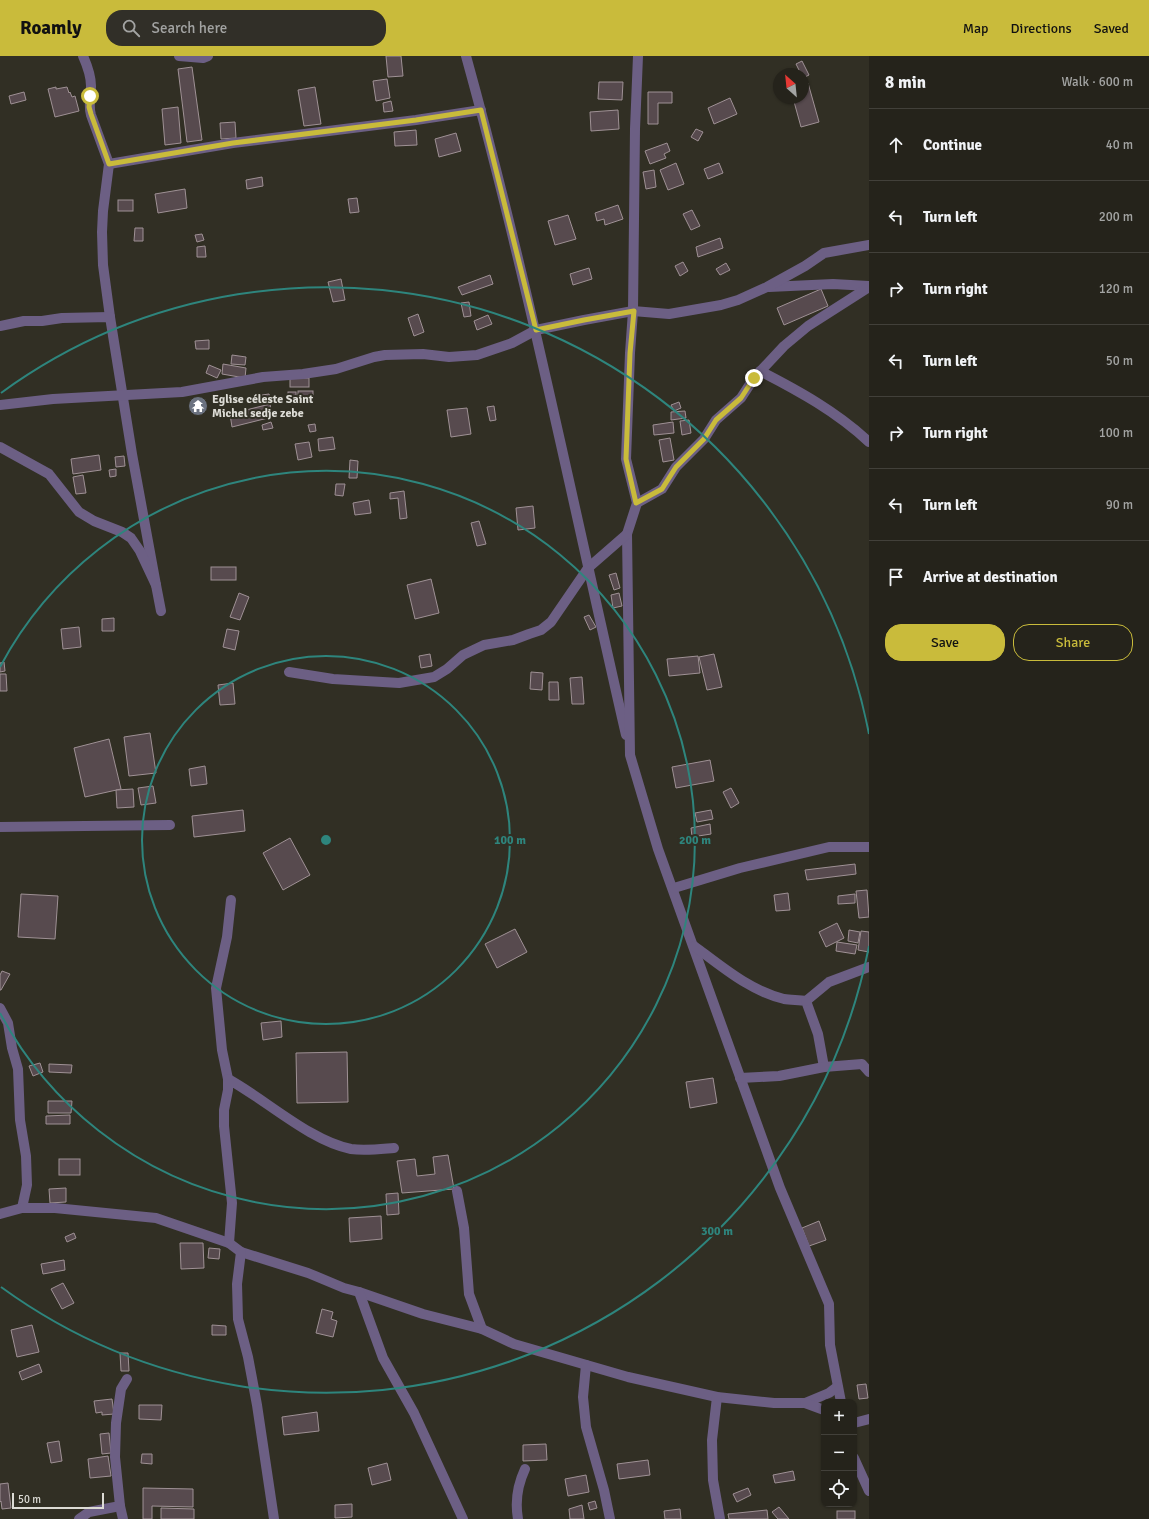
<!DOCTYPE html>
<meta charset="utf-8">
<style>
body{margin:0;font-family:Signika,sans-serif;background:#312f28;color:#f1f3f6}
.controls{position:absolute;right:12px;bottom:12px;display:grid;overflow:hidden;border-radius:8px;box-shadow:0 1px 3px #0004}
.controls button{width:36px;height:36px;display:grid;place-items:center;padding:0;border:0;border-bottom:1px solid #42403a;background:#25231b;color:#f1f3f6;font:20px sans-serif}
.compass{position:absolute;left:773px;top:12px;width:36px;height:36px;border-radius:50%;background:#25231b;box-shadow:0 1px 3px #0004;rotate:333deg}
.scale{position:absolute;left:12px;bottom:10px;width:92px;box-sizing:border-box;padding-left:4px;border:2px solid #dcdbd5;border-top:0;font-size:11px;line-height:14px;white-space:nowrap;color:#dcdbd5;-webkit-text-stroke:3px #312f24;paint-order:stroke}
.stop{position:absolute;width:12px;height:12px;margin:-9px;border:3px solid #c9bb3b;border-radius:50%;background:#fff}
.stop.end{background:#c9bb3b;border-color:#fff;box-shadow:0 1px 4px #0008}
.list{margin:0;padding:0;list-style:none}
h2{display:flex;justify-content:space-between;align-items:center;height:52px;margin:0;padding:0 16px;font-size:17px}
h2 small{font-size:13px;font-weight:400;color:#a3a4a3}
.list li{display:grid;grid-template-columns:26px 1fr auto;gap:12px;align-items:center;box-sizing:border-box;height:72px;padding:0 16px;border-top:1px solid #42403a}
.list b{display:block;font-size:15px;white-space:nowrap}
.list em{font-size:13px;font-style:normal;color:#a3a4a3}
.actions{display:flex;gap:8px;padding:12px 16px}
.actions a{flex:1;padding:9px 0;border:1px solid #c9bb3b;border-radius:16px;text-align:center;font-size:14px;color:#c9bb3b}
.actions .main{background:#c9bb3b;color:#111}
.icon{flex:none;width:22px;height:22px;fill:none;stroke:currentColor;stroke-width:2;stroke-linecap:round;stroke-linejoin:round}
.map{position:relative;flex:none;width:869px;height:1463px;overflow:hidden}
header{display:flex;align-items:center;gap:24px;box-sizing:border-box;height:56px;padding:0 20px;background:#c9bb3b;color:#111}
header strong{font-size:19px}
nav{display:flex;gap:22px;margin-inline-start:auto;font-size:14px}
.search{width:280px;height:36px;background:#312f28;display:flex;align-items:center;gap:10px;box-sizing:border-box;padding:0 14px;border-radius:16px;color:#a3a4a3;font-size:15px}
main{display:flex}
aside{flex:1;background:#25231b}
.map>svg:first-child{display:block}
.building{fill:#574a4e;stroke:#9f9195}
.lines{fill:none;stroke-linecap:round;stroke-linejoin:round}
.street{stroke:#6c5f84;stroke-width:10}
.route{stroke:#c9bb3b;stroke-width:5}
.ring{fill:none;stroke:#2e857d;stroke-width:2}
.labels{text-anchor:middle;stroke-width:4;stroke-linejoin:round;paint-order:stroke}
.poi-label{font-size:12px;font-weight:bold;fill:#dcdbd5;stroke:#312f24;text-anchor:start}
.centre{fill:#2e857d;stroke:#312f24;stroke-width:2}
.ring-label{font-size:12px;text-anchor:middle;font-weight:bold;fill:#2e857d;stroke:#312f24;stroke-width:4;stroke-linejoin:round;paint-order:stroke}
</style>
<header>
<strong>Roamly</strong>
<div class="search"><svg class="icon" aria-label="search" viewBox="0 0 24 24"><circle cx="10" cy="10" r="6"/><path d="M15 15l6 6"/></svg>Search here</div>
<nav><a>Map</a><a>Directions</a><a>Saved</a></nav>
</header>
<main>
<div class="map">
<svg width="869" height="1463" viewBox="0 0 869 1463">
<rect width="100%" height="100%" fill="#312f24"/>
<g class="building">
<polygon points="386,0 401,0 403,20 388,21"/>
<polygon points="802,5 809,19 803,22 803,18 791,18 799,14 796,8"/>
<polygon points="192,11 202,84 187,86 178,13"/>
<polygon points="387,23 390,42 376,45 373,25"/>
<polygon points="599,26 623,26 622,44 598,43"/>
<polygon points="808,27 819,66 801,71 793,42 803,42 803,28"/>
<polygon points="56,31 56,33 67,31 69,37 70,36 72,41 75,40 79,55 55,61 48,33"/>
<polygon points="315,31 321,68 304,70 298,34"/>
<polygon points="24,36 26,44 11,48 9,40"/>
<polygon points="648,36 672,36 672,47 658,47 658,68 648,68"/>
<polygon points="730,42 737,58 714,68 708,52"/>
<polygon points="391,45 393,55 384,56 383,47"/>
<polygon points="178,51 181,87 165,89 162,53"/>
<polygon points="618,54 619,73 591,75 590,56"/>
<polygon points="235,66 236,82 221,83 220,67"/>
<polygon points="696,73 703,76 698,85 691,81"/>
<polygon points="416,74 417,89 395,90 394,76"/>
<polygon points="456,77 461,95 439,101 435,83"/>
<polygon points="667,87 670,95 664,98 666,102 650,108 645,95"/>
<polygon points="676,107 684,128 668,134 660,114"/>
<polygon points="719,107 723,117 708,123 704,113"/>
<polygon points="654,114 656,131 646,133 643,116"/>
<polygon points="262,121 263,130 247,133 246,124"/>
<polygon points="185,133 187,152 158,157 155,138"/>
<polygon points="357,142 359,156 350,157 348,143"/>
<rect x="118" y="144" width="15" height="11"/>
<polygon points="618,149 623,163 605,169 604,163 597,165 595,157"/>
<polygon points="692,154 700,170 691,174 683,158"/>
<polygon points="568,159 576,183 555,189 548,165"/>
<polygon points="135,172 143,172 143,185 134,185"/>
<polygon points="202,178 204,184 197,186 195,179"/>
<polygon points="720,182 723,192 698,201 696,191"/>
<polygon points="205,190 206,201 197,201 197,191"/>
<polygon points="683,206 688,215 680,220 675,210"/>
<polygon points="726,207 730,214 720,219 716,213"/>
<polygon points="589,212 592,223 573,229 570,218"/>
<polygon points="490,219 493,228 462,239 458,231"/>
<polygon points="341,223 345,244 333,246 328,226"/>
<polygon points="821,233 828,250 784,269 777,252"/>
<polygon points="469,246 471,260 464,261 461,247"/>
<polygon points="418,258 424,276 414,280 408,262"/>
<polygon points="488,259 492,268 477,274 474,265"/>
<polygon points="209,284 209,293 196,293 195,285"/>
<polygon points="232,299 246,301 245,309 231,308"/>
<polygon points="223,308 246,312 245,322 222,318"/>
<polygon points="209,309 221,314 217,322 206,317"/>
<rect x="290" y="322" width="19" height="9"/>
<rect x="298" y="335" width="15" height="9"/>
<rect x="288" y="336" width="8" height="7"/>
<polygon points="269,338 271,345 264,346 262,339"/>
<polygon points="679,346 681,352 674,355 671,349"/>
<polygon points="270,348 272,361 232,371 230,358"/>
<polygon points="494,350 496,364 490,365 487,351"/>
<polygon points="467,352 471,378 451,381 447,354"/>
<polygon points="685,355 686,362 671,364 671,356"/>
<polygon points="689,364 691,377 682,379 680,365"/>
<polygon points="271,366 273,372 263,374 262,369"/>
<polygon points="673,366 674,377 654,379 653,369"/>
<polygon points="315,368 316,375 310,376 308,369"/>
<polygon points="333,381 335,393 319,395 318,383"/>
<polygon points="670,382 674,404 663,406 659,384"/>
<polygon points="309,386 312,401 298,404 295,388"/>
<polygon points="99,399 101,414 73,418 71,403"/>
<polygon points="124,400 125,410 116,411 115,401"/>
<polygon points="350,404 358,405 357,422 349,422"/>
<polygon points="116,413 116,420 110,421 109,414"/>
<polygon points="83,419 86,437 76,438 73,421"/>
<polygon points="336,428 345,428 343,440 335,439"/>
<polygon points="404,435 407,462 400,463 398,442 390,443 390,437"/>
<polygon points="369,444 371,457 355,459 353,447"/>
<polygon points="533,450 535,472 518,474 516,452"/>
<polygon points="479,465 486,488 477,490 471,467"/>
<rect x="211" y="511" width="25" height="13"/>
<polygon points="616,517 620,532 614,534 609,519"/>
<polygon points="431,523 439,557 415,563 407,529"/>
<polygon points="239,537 249,541 240,564 230,561"/>
<polygon points="619,537 622,550 613,552 611,539"/>
<polygon points="589,559 596,571 590,574 584,561"/>
<polygon points="114,562 114,575 102,575 102,563"/>
<polygon points="79,571 81,591 63,593 61,573"/>
<polygon points="227,573 239,575 235,594 223,591"/>
<polygon points="430,598 432,610 421,612 419,600"/>
<polygon points="714,598 722,631 707,634 699,601"/>
<polygon points="698,600 700,617 669,620 667,603"/>
<polygon points="4,606 5,615 0,616 0,607"/>
<polygon points="531,616 543,617 542,634 530,633"/>
<polygon points="0,618 6,618 7,635 0,635"/>
<polygon points="582,621 584,648 572,648 570,622"/>
<polygon points="549,626 558,626 559,644 549,644"/>
<polygon points="233,627 235,648 220,649 218,629"/>
<polygon points="150,677 156,717 129,720 124,681"/>
<polygon points="109,683 121,733 85,741 74,692"/>
<polygon points="710,704 714,725 676,732 672,711"/>
<polygon points="205,710 207,728 191,730 189,713"/>
<polygon points="153,730 156,747 141,749 138,732"/>
<polygon points="731,732 739,747 731,752 723,736"/>
<polygon points="133,733 134,751 117,752 116,734"/>
<polygon points="243,754 245,775 194,781 192,760"/>
<polygon points="711,754 713,763 697,766 695,757"/>
<polygon points="710,768 711,778 692,781 691,772"/>
<polygon points="290,782 310,819 283,834 263,797"/>
<polygon points="855,808 856,818 807,824 805,814"/>
<polygon points="867,834 869,861 859,862 856,835"/>
<polygon points="788,837 790,854 776,855 774,839"/>
<polygon points="21,838 58,840 55,883 18,881"/>
<polygon points="855,838 855,847 838,848 838,840"/>
<polygon points="837,867 844,882 826,891 819,876"/>
<polygon points="515,873 527,896 497,912 485,888"/>
<polygon points="849,874 860,876 858,887 848,885"/>
<polygon points="861,875 869,876 869,896 858,894"/>
<polygon points="837,886 857,889 855,898 836,895"/>
<polygon points="2,915 10,918 1,934 0,934 0,919"/>
<polygon points="281,965 282,981 263,984 261,967"/>
<polygon points="347,996 348,1046 297,1047 296,997"/>
<polygon points="40,1007 43,1016 33,1020 29,1010"/>
<polygon points="49,1008 72,1009 71,1017 49,1016"/>
<polygon points="713,1022 717,1047 690,1052 686,1026"/>
<polygon points="48,1045 72,1045 71,1057 48,1057"/>
<polygon points="70,1059 70,1068 46,1068 46,1060"/>
<polygon points="448,1099 454,1133 402,1137 397,1105 415,1103 417,1120 435,1118 433,1101"/>
<rect x="59" y="1103" width="21" height="16"/>
<polygon points="66,1132 66,1146 50,1147 49,1133"/>
<polygon points="398,1137 399,1158 387,1159 386,1138"/>
<polygon points="381,1160 382,1183 350,1186 349,1162"/>
<polygon points="819,1165 826,1184 809,1190 802,1172"/>
<polygon points="74,1177 76,1182 67,1186 65,1181"/>
<polygon points="180,1187 203,1187 204,1212 181,1213"/>
<polygon points="209,1192 220,1193 219,1203 208,1202"/>
<polygon points="64,1204 65,1214 43,1218 41,1208"/>
<polygon points="63,1227 74,1247 62,1253 51,1233"/>
<polygon points="322,1253 333,1256 331,1263 337,1265 333,1281 316,1277"/>
<polygon points="32,1269 39,1296 17,1301 11,1274"/>
<polygon points="212,1269 226,1270 226,1279 212,1279"/>
<polygon points="120,1297 128,1297 129,1315 121,1315"/>
<polygon points="39,1308 42,1316 22,1324 19,1316"/>
<polygon points="866,1328 868,1342 859,1343 857,1329"/>
<polygon points="112,1343 114,1358 102,1359 102,1356 96,1357 94,1345"/>
<polygon points="139,1349 162,1349 161,1364 139,1363"/>
<polygon points="317,1356 319,1375 284,1379 282,1361"/>
<polygon points="109,1377 111,1397 102,1398 100,1378"/>
<polygon points="59,1385 62,1405 51,1407 47,1387"/>
<polygon points="546,1388 547,1404 523,1405 523,1389"/>
<polygon points="142,1398 152,1398 152,1408 141,1407"/>
<polygon points="108,1400 111,1420 90,1422 88,1403"/>
<polygon points="648,1404 650,1419 619,1423 617,1408"/>
<polygon points="387,1407 391,1424 372,1429 368,1412"/>
<polygon points="793,1415 795,1424 775,1427 773,1419"/>
<polygon points="586,1419 589,1436 568,1440 565,1423"/>
<polygon points="8,1427 11,1452 2,1453 1,1445 0,1446 0,1428"/>
<polygon points="143,1432 193,1433 193,1451 152,1450 152,1463 143,1463"/>
<polygon points="748,1432 751,1439 737,1446 733,1438"/>
<polygon points="595,1445 597,1452 590,1454 588,1447"/>
<polygon points="352,1448 352,1461 335,1462 335,1449"/>
<polygon points="582,1449 584,1463 570,1463 569,1453"/>
<polygon points="779,1451 789,1463 778,1463 772,1456"/>
<polygon points="161,1452 194,1453 194,1463 161,1463"/>
<polygon points="680,1453 681,1463 665,1463 664,1455"/>
<polygon points="767,1454 768,1463 729,1463 728,1458"/>
<rect x="837" y="1455" width="18" height="8"/>
</g>
<g class="lines">
<g class="street">
<path d="M83 0C87 9 91 20 91 30 91 40 88 49 91 59L109 108 103 155 102 176 103 209 110 261"/>
<polyline points="179,0 203,2 208,0"/>
<path d="M466 0C528 224 574 453 626 679"/>
<polyline points="638,0 635,73 633,255 630,297 626,403 637,447 627,478 630,699 658,793 780,1132 829,1248 830,1289 841,1346"/>
<polyline points="109,108 233,87 416,64 481,54"/>
<polyline points="769,231 833,228 869,230"/>
<polyline points="0,270 24,265 42,265 62,262 110,261 132,398 156,529"/>
<path d="M760 315C799 335 837 356 869 386"/>
<polyline points="0,349 53,343 182,336 263,321 303,318 336,313 374,301 385,299 423,298 449,301 477,299 512,287 536,274 584,264 633,255 669,258 721,249 738,244 767,231 805,210 824,197 869,189"/>
<polyline points="0,391 49,418 79,456 94,465 122,476 131,482 140,495 156,529 161,555"/>
<polyline points="637,447 662,433 676,411 704,383 716,364 741,342 754,322 784,290 808,270 869,231"/>
<polyline points="289,616 333,623 399,627 434,621 447,613 463,599 484,589 513,584 529,578 541,574 551,566 588,512 627,478"/>
<polyline points="0,771 170,769"/>
<polyline points="674,832 740,812 829,791 869,791"/>
<path d="M694 890C721 910 750 935 784 943 791 944 799 944 806 945L818 978 824 1011 862 1008 869 1016"/>
<polyline points="806,945 829,926 869,911"/>
<polyline points="0,952 8,967 12,992 18,1013 20,1064 26,1100 27,1129 22,1152"/>
<polyline points="740,1022 779,1020 824,1011"/>
<polyline points="228,1023 222,994 216,932 227,881 231,844"/>
<polyline points="457,1135 464,1172 469,1238 482,1273"/>
<polyline points="0,1158 22,1152 55,1152 156,1162 229,1187 241,1196 308,1217 344,1232 359,1236 423,1258 482,1273 514,1288 628,1321 717,1341 774,1347 805,1347 829,1337 837,1331"/>
<path d="M229 1187 232 1147 224 1070V1054L228 1034V1023C265 1043 310 1085 351 1093 365 1095 381 1093 394 1092"/>
<polyline points="241,1196 237,1228 238,1263 248,1301 257,1349 274,1463"/>
<polyline points="359,1236 383,1302 414,1357 463,1463"/>
<polyline points="586,1309 583,1341 586,1371 604,1434 610,1463"/>
<polyline points="717,1341 712,1384 713,1424 720,1463"/>
<polyline points="805,1347 824,1354"/>
<polyline points="854,1367 869,1363"/>
<polyline points="854,1402 869,1435"/>
<polyline points="120,1450 123,1463"/>
<polyline points="79,1463 89,1456 120,1450 115,1401 116,1367 121,1333 127,1323"/>
<path d="M518 1463C515 1446 518 1428 525 1413"/>
</g>
</g>
<g class="lines">
<polyline class="route" points="90,40 89,51 91,58 109,108 233,87 416,64 481,54 536,274 584,264 634,255 630,297 626,403 636,447 662,433 676,411 704,383 716,364 741,342 754,322"/>
</g>
<g class="ring">
<circle cx="326" cy="784" r="184"/>
<path d="M0 611A369 369 0 1 1 0 957"/>
<path d="M869 890A553 553 0 0 1 1 1231M1 337A553 553 0 0 1 869 678"/>
</g>
<defs>
<symbol id="temple-disc" viewBox="-11 -11 22 22"><circle r="9.5" fill="#6b7280" stroke="#312f24"/><path d="M0-6L5-2H3V0L6.5 2.5H4V6H1.5V3h-3V6H-4V2.5H-6.5L-3 0V-2H-5Z" fill="#fff"/></symbol>
</defs>
<g fill-rule="evenodd">
<use href="#temple-disc" x="187" y="339" width="22" height="22"/>
</g>
<g class="labels">
<g class="poi-label">
<text x="212" y="347">Eglise céleste Saint<tspan x="212" dy="14">Michel sedje zebe</tspan></text>
</g>
</g>
<circle cx="326" cy="784" r="6" class="centre"/>
<g class="ring-label">
<text x="510" y="788">100 m</text>
<text x="695" y="788">200 m</text>
<text x="717" y="1179">300 m</text>
</g>
</svg>
<div class="controls">
<button>+</button>
<button>−</button>
<button><svg class="icon" aria-label="locate" viewBox="0 0 24 24"><circle cx="12" cy="12" r="6"/><path d="M12 2v4M12 18v4M2 12h4M18 12h4"/></svg></button>
</div>
<svg class="compass" viewBox="-18 -18 36 36"><path d="M0-13l5 13h-10z" fill="#e53935"/><path d="M0 13l5-13h-10z" fill="#a3a4a3"/></svg>
<div class="scale">50 m</div>
<div class="stop" style="left:90px;top:40px"></div>
<div class="stop end" style="left:754px;top:322px"></div>
</div>
<aside>
<h2>8 min<small>Walk · 600 m</small></h2>
<ul class="list">
<li><svg class="icon" aria-label="ahead" viewBox="0 0 24 24"><path d="M12 20V5M6 11l6-6 6 6"/></svg><div><b>Continue</b></div><em>40 m</em></li>
<li><svg class="icon" aria-label="left" viewBox="0 0 24 24"><path d="M17 20v-9H6M10 6l-5 5 5 5"/></svg><div><b>Turn left</b></div><em>200 m</em></li>
<li><svg class="icon" aria-label="right" viewBox="0 0 24 24"><path d="M7 20v-9h11M14 6l5 5-5 5"/></svg><div><b>Turn right</b></div><em>120 m</em></li>
<li><svg class="icon" aria-label="left" viewBox="0 0 24 24"><path d="M17 20v-9H6M10 6l-5 5 5 5"/></svg><div><b>Turn left</b></div><em>50 m</em></li>
<li><svg class="icon" aria-label="right" viewBox="0 0 24 24"><path d="M7 20v-9h11M14 6l5 5-5 5"/></svg><div><b>Turn right</b></div><em>100 m</em></li>
<li><svg class="icon" aria-label="left" viewBox="0 0 24 24"><path d="M17 20v-9H6M10 6l-5 5 5 5"/></svg><div><b>Turn left</b></div><em>90 m</em></li>
<li><svg class="icon" aria-label="arrive" viewBox="0 0 24 24"><path d="M6 21V4h12l-3 4 3 4H6"/></svg><div><b>Arrive at destination</b></div></li>
</ul>
<div class="actions"><a class="main">Save</a><a>Share</a></div>
</aside>
</main>
